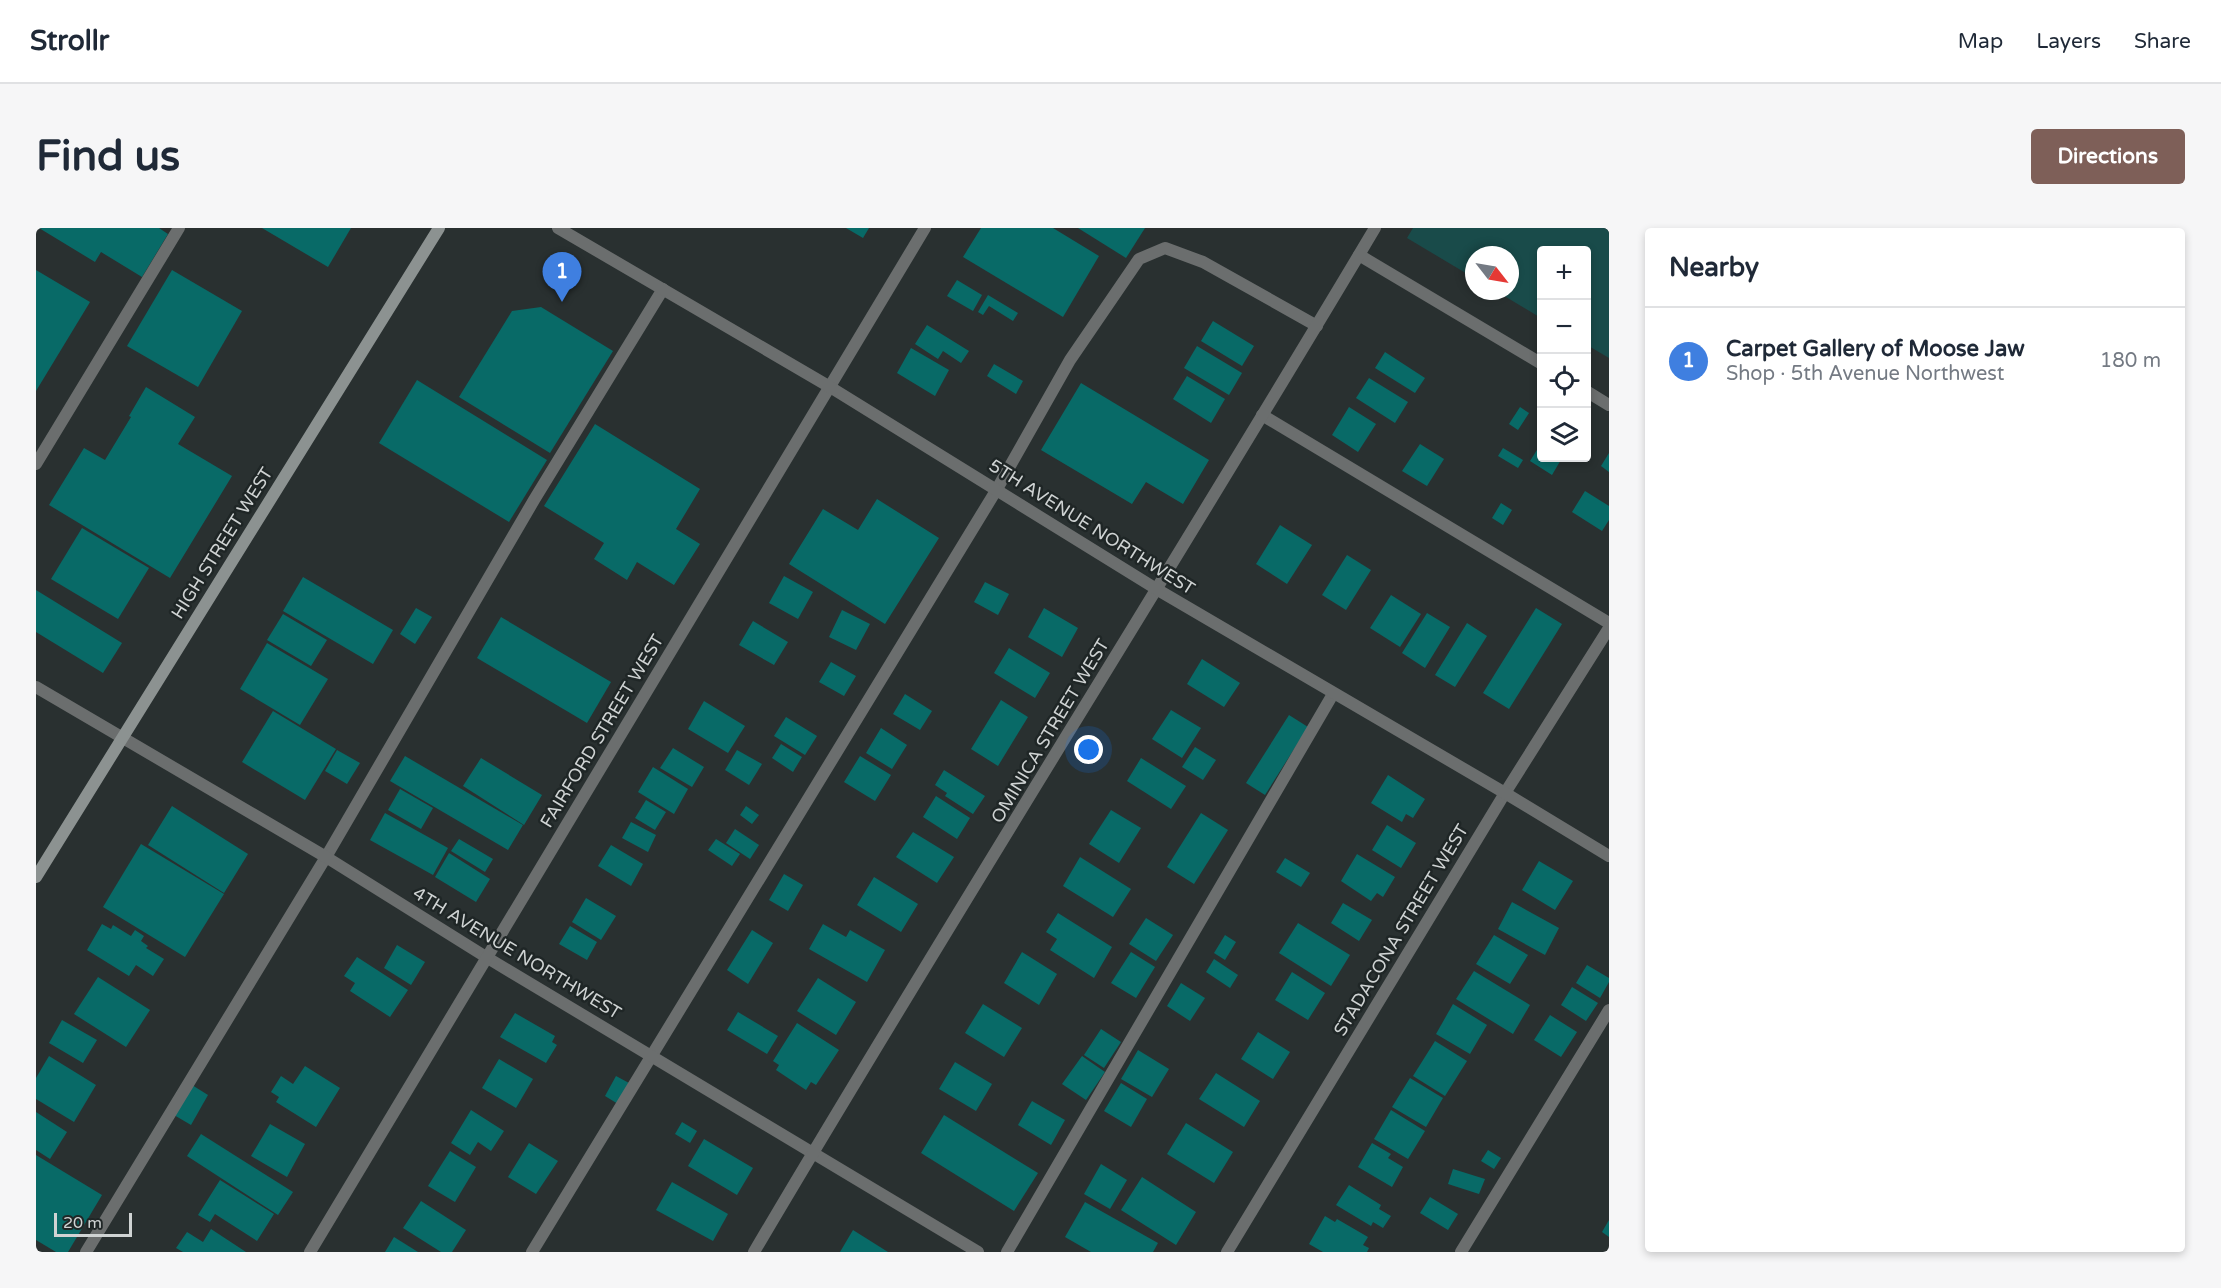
<!DOCTYPE html>
<meta charset="utf-8">
<style>
body{margin:0;font-family:"Varela Round",sans-serif;background:#f6f6f7;color:#1f2937}
.controls{position:absolute;right:18px;top:18px;display:grid;overflow:hidden;border-radius:6px;box-shadow:0 3px 9px #0003}
.controls button{width:54px;height:54px;display:grid;place-items:center;padding:0;border:0;border-bottom:2px solid #e0e1e3;background:#fff;color:#1f2937;font:30px sans-serif}
.compass{position:absolute;left:1429px;top:18px;width:54px;height:54px;border-radius:50%;background:#fff;box-shadow:0 3px 9px #0003;rotate:121deg}
.scale{position:absolute;left:18px;bottom:15px;width:78px;box-sizing:border-box;padding-left:6px;border:3px solid #cfd3d3;border-top:0;font-size:16px;line-height:21px;white-space:nowrap;color:#cfd3d3;-webkit-text-stroke:4px #1f2626;paint-order:stroke}
.you{position:absolute;left:1053px;top:522px;width:21px;height:21px;margin:-15px;border:4px solid #fff;border-radius:50%;background:#1a73e8;box-shadow:0 0 0 9px #1a73e833}
.badge{display:grid;place-items:center;width:39px;height:39px;border-radius:50%;background:#7e5f58;color:#fff;font-size:20px;font-weight:700}
.pin{position:absolute;translate:-50% -50px;filter:drop-shadow(0 2px 3px #0008)}
.pin::after{content:'';position:absolute;top:32px;width:21px;height:18px;background:inherit;clip-path:polygon(0 0,100% 0,50% 100%)}
.list{margin:0;padding:0;list-style:none}
h2{display:flex;justify-content:space-between;align-items:center;height:78px;margin:0;padding:0 24px;font-size:26px}
h2 small{font-size:20px;font-weight:400;color:#747a83}
.list li{display:grid;grid-template-columns:39px 1fr auto;gap:18px;align-items:center;box-sizing:border-box;height:108px;padding:0 24px;border-top:2px solid #e0e1e3}
.list b{display:block;font-size:22px;white-space:nowrap}
.list p{margin:0;font-size:20px;white-space:nowrap;color:#747a83}
.list em{font-size:20px;font-style:normal;color:#747a83}
.icon{flex:none;width:33px;height:33px;fill:none;stroke:currentColor;stroke-width:2;stroke-linecap:round;stroke-linejoin:round}
.map{position:relative;flex:none;width:1573px;height:1024px;overflow:hidden;border-radius:6px}
header{display:flex;align-items:center;gap:36px;box-sizing:border-box;height:84px;padding:0 30px;background:#fff;border-bottom:2px solid #e0e1e3}
header strong{font-size:28px}
nav{display:flex;gap:33px;margin-inline-start:auto;font-size:21px}
.intro{display:flex;align-items:center;justify-content:space-between;box-sizing:border-box;height:144px;padding:0 36px}
h1{margin:0;font-size:42px}
.button{padding:15px 27px;border-radius:6px;background:#7e5f58;color:#fff;font-size:21px;font-weight:700}
main{display:flex;gap:36px;padding:0 36px}
aside{flex:1;background:#fff;border-radius:6px;box-shadow:0 3px 9px #0003}
.map>svg:first-child{display:block}
.green{fill:#194b4a}
.building{fill:#086a67}
.lines{fill:none;stroke-linecap:round;stroke-linejoin:round}
.service{stroke:#6b6e6e;stroke-width:12}
.minor{stroke:#6b6e6e;stroke-width:12}
.tertiary{stroke:#6b6e6e;stroke-width:12}
.secondary{stroke:#8c9291;stroke-width:12}
.labels{text-anchor:middle;stroke-width:5;stroke-linejoin:round;paint-order:stroke}
.street-label{font-size:18px;fill:#cfd3d3;stroke:#1f2626}
</style>
<header>
<strong>Strollr</strong>
<nav><a>Map</a><a>Layers</a><a>Share</a></nav>
</header>
<div class="intro"><h1>Find us</h1><a class="button">Directions</a></div>
<main>
<div class="map">
<svg width="1573" height="1024" viewBox="0 0 1573 1024">
<rect width="100%" height="100%" fill="#293030"/>
<polygon class="green" points="1377,0 1573,0 1573,130 1551,117 1550,22 1506,22 1505,90 1460,63 1474,63 1474,27 1438,27 1438,50 1371,10"/>
<g class="building">
<polygon points="3,0 123,0 132,6 106,49 65,24 59,34"/>
<polygon points="226,0 315,0 292,39"/>
<polygon points="810,0 833,0 827,10"/>
<polygon points="945,0 1017,0 1063,28 1027,89 927,29"/>
<polygon points="1042,0 1109,0 1090,30"/>
<polygon points="0,42 54,74 0,163"/>
<polygon points="136,42 206,83 162,159 91,118"/>
<polygon points="921,52 946,67 937,83 911,68"/>
<polygon points="952,67 982,85 977,93 953,78 947,87 942,84"/>
<polygon points="505,79 577,123 514,225 423,169 476,83"/>
<polygon points="1177,93 1218,118 1206,138 1165,113"/>
<polygon points="891,97 933,123 925,135 907,123 902,131 879,116"/>
<polygon points="1161,118 1206,145 1193,167 1148,140"/>
<polygon points="875,120 913,142 899,168 861,145"/>
<polygon points="1349,124 1389,150 1379,165 1339,140"/>
<polygon points="958,136 987,153 980,166 951,148"/>
<polygon points="1151,148 1189,171 1175,195 1137,171"/>
<polygon points="1333,150 1372,174 1359,195 1320,170"/>
<polygon points="381,152 511,232 473,294 343,215"/>
<polygon points="1045,155 1173,232 1147,276 1110,254 1096,276 1005,222"/>
<polygon points="110,159 159,189 142,216 196,248 134,350 13,277 48,220 69,232 95,189 93,188"/>
<polygon points="1313,179 1340,196 1322,224 1296,207"/>
<polygon points="1484,179 1493,185 1482,202 1473,196"/>
<polygon points="559,196 664,261 640,301 664,316 638,357 601,334 591,352 558,331 568,315 508,278"/>
<polygon points="1506,214 1506,230 1526,230 1516,247 1494,233"/>
<polygon points="1384,216 1408,231 1391,258 1366,243"/>
<polygon points="1467,220 1487,232 1482,240 1462,228"/>
<polygon points="1573,225 1573,244 1565,238"/>
<polygon points="1549,263 1573,278 1573,292 1566,303 1536,284"/>
<polygon points="841,271 903,310 849,396 753,336 787,281 822,302"/>
<polygon points="1465,275 1476,282 1467,297 1456,290"/>
<polygon points="1244,297 1276,317 1251,356 1220,336"/>
<polygon points="46,300 113,340 82,391 15,351"/>
<polygon points="1311,327 1335,342 1310,382 1286,367"/>
<polygon points="748,348 777,364 762,391 733,375"/>
<polygon points="267,349 357,402 337,436 247,383"/>
<polygon points="949,354 973,366 962,387 938,374"/>
<polygon points="0,362 86,415 67,445 0,404"/>
<polygon points="1355,367 1385,386 1364,419 1334,400"/>
<polygon points="380,380 396,389 379,416 364,406"/>
<polygon points="1008,380 1042,400 1026,429 992,409"/>
<polygon points="1500,380 1526,396 1473,481 1447,465"/>
<polygon points="806,382 834,396 820,422 793,409"/>
<polygon points="1391,385 1414,399 1389,440 1366,425"/>
<polygon points="247,386 291,412 275,438 231,412"/>
<polygon points="465,389 575,454 551,495 441,430"/>
<polygon points="717,393 752,414 738,437 703,417"/>
<polygon points="1431,395 1451,408 1419,459 1399,447"/>
<polygon points="231,415 292,451 264,497 204,461"/>
<polygon points="973,420 1014,445 999,470 958,445"/>
<polygon points="1166,431 1204,455 1188,479 1151,456"/>
<polygon points="795,434 820,448 808,468 783,454"/>
<polygon points="869,466 896,483 884,502 857,486"/>
<polygon points="965,472 992,489 962,538 935,521"/>
<polygon points="668,473 709,498 692,525 652,501"/>
<polygon points="1135,482 1165,500 1146,530 1116,511"/>
<polygon points="237,483 300,521 269,572 206,534"/>
<polygon points="1253,487 1272,499 1229,567 1210,555"/>
<polygon points="750,489 781,508 769,527 738,508"/>
<polygon points="845,500 871,517 856,541 830,525"/>
<polygon points="745,516 766,529 757,544 736,530"/>
<polygon points="1159,519 1180,532 1167,552 1146,539"/>
<polygon points="637,520 668,539 656,559 624,540"/>
<polygon points="301,522 324,535 311,556 289,543"/>
<polygon points="701,522 726,536 713,557 689,542"/>
<polygon points="369,528 487,597 472,622 354,553"/>
<polygon points="824,528 855,547 839,573 808,554"/>
<polygon points="445,530 506,567 488,597 427,558"/>
<polygon points="1105,530 1150,558 1135,581 1091,553"/>
<polygon points="617,539 652,561 638,586 602,564"/>
<polygon points="908,542 949,568 937,586 909,568 911,565 899,557"/>
<polygon points="1352,547 1389,571 1377,590 1370,586 1366,594 1335,575"/>
<polygon points="364,561 397,580 385,601 352,582"/>
<polygon points="900,568 934,590 921,611 887,589"/>
<polygon points="610,572 630,584 619,602 599,590"/>
<polygon points="136,578 212,626 188,665 112,617"/>
<polygon points="710,578 723,587 716,596 704,587"/>
<polygon points="1075,582 1105,600 1083,635 1053,616"/>
<polygon points="349,585 412,620 397,647 334,612"/>
<polygon points="1165,585 1192,602 1158,656 1131,639"/>
<polygon points="595,594 620,607 612,624 586,610"/>
<polygon points="1351,597 1380,615 1365,640 1336,622"/>
<polygon points="699,601 723,617 714,631 690,615"/>
<polygon points="877,604 918,629 901,655 860,629"/>
<polygon points="423,611 457,631 449,644 415,623"/>
<polygon points="680,611 704,626 696,638 672,622"/>
<polygon points="105,616 188,666 149,729 67,679"/>
<polygon points="575,617 607,636 595,658 562,638"/>
<polygon points="413,625 454,651 440,674 399,649"/>
<polygon points="1321,626 1359,649 1347,669 1341,665 1335,673 1305,653"/>
<polygon points="1044,629 1095,661 1077,689 1027,658"/>
<polygon points="1249,630 1274,645 1265,659 1240,644"/>
<polygon points="1503,633 1537,653 1519,682 1486,662"/>
<polygon points="748,646 767,657 752,683 733,672"/>
<polygon points="838,649 882,676 865,704 821,677"/>
<polygon points="550,670 580,688 565,712 536,694"/>
<polygon points="1476,674 1523,700 1509,727 1462,701"/>
<polygon points="1307,675 1336,692 1323,713 1295,695"/>
<polygon points="1022,685 1076,719 1058,750 1014,722 1021,711 1010,704"/>
<polygon points="1110,690 1137,707 1120,733 1093,716"/>
<polygon points="1262,695 1314,727 1295,758 1243,725"/>
<polygon points="66,696 75,701 77,697 95,708 99,702 108,708 105,713 112,718 110,720 128,731 117,748 100,737 93,748 51,722"/>
<polygon points="787,696 810,709 814,702 849,722 831,754 773,721"/>
<polygon points="534,698 561,714 551,732 523,716"/>
<polygon points="716,702 737,715 712,756 691,742"/>
<polygon points="1189,707 1200,714 1189,732 1178,725"/>
<polygon points="1458,707 1492,727 1474,756 1440,736"/>
<polygon points="361,717 389,734 375,757 348,740"/>
<polygon points="986,724 1021,746 1003,777 968,755"/>
<polygon points="1095,724 1119,739 1100,770 1075,755"/>
<polygon points="321,729 372,762 354,789 314,763 319,755 308,748"/>
<polygon points="1178,731 1202,747 1194,760 1170,744"/>
<polygon points="1551,737 1573,750 1573,754 1564,770 1540,755"/>
<polygon points="1438,743 1494,777 1477,806 1420,771"/>
<polygon points="1256,744 1289,765 1272,792 1239,772"/>
<polygon points="62,749 114,782 90,819 38,786"/>
<polygon points="782,750 820,774 800,807 761,783"/>
<polygon points="1145,755 1169,770 1154,793 1131,778"/>
<polygon points="1536,759 1562,775 1550,793 1525,777"/>
<polygon points="947,776 986,800 968,829 929,805"/>
<polygon points="1417,776 1451,797 1434,826 1400,806"/>
<polygon points="702,784 742,808 731,826 691,802"/>
<polygon points="479,785 519,808 516,814 521,817 510,835 464,809"/>
<polygon points="1514,787 1541,804 1525,829 1498,812"/>
<polygon points="26,792 61,812 47,835 13,815"/>
<polygon points="761,795 803,822 780,857 775,854 770,862 740,842 743,837 737,833"/>
<polygon points="1065,801 1085,814 1068,840 1048,827"/>
<polygon points="1222,804 1254,824 1237,851 1205,831"/>
<polygon points="1399,813 1431,833 1409,868 1377,848"/>
<polygon points="1102,822 1133,841 1116,869 1085,851"/>
<polygon points="13,828 60,857 38,894 0,871 0,850"/>
<polygon points="1046,828 1069,844 1050,872 1026,856"/>
<polygon points="463,831 497,851 480,880 446,860"/>
<polygon points="919,834 956,856 940,883 903,861"/>
<polygon points="269,838 304,860 280,899 240,874 243,869 235,864 245,848 257,856"/>
<polygon points="1180,845 1224,873 1208,899 1163,871"/>
<polygon points="580,848 593,855 582,876 569,868"/>
<polygon points="1374,850 1407,870 1390,899 1356,879"/>
<polygon points="1085,855 1111,871 1095,899 1068,883"/>
<polygon points="156,857 172,867 155,897 138,887"/>
<polygon points="996,873 1029,892 1015,917 982,897"/>
<polygon points="435,882 468,903 455,923 442,914 434,927 415,915"/>
<polygon points="1355,882 1389,903 1372,931 1338,911"/>
<polygon points="0,884 31,904 14,931 0,922"/>
<polygon points="908,887 1002,945 978,983 885,925"/>
<polygon points="646,894 661,903 654,915 639,906"/>
<polygon points="1150,895 1197,924 1178,955 1131,926"/>
<polygon points="234,896 269,916 251,949 215,928"/>
<polygon points="165,906 257,964 242,987 151,928"/>
<polygon points="668,911 717,940 701,967 652,938"/>
<polygon points="493,915 522,933 500,966 472,949"/>
<polygon points="1336,915 1355,926 1352,930 1367,939 1356,959 1322,939"/>
<polygon points="1452,922 1465,930 1458,941 1445,933"/>
<polygon points="414,923 440,939 419,974 392,958"/>
<polygon points="0,927 66,967 32,1024 20,1024 0,1012"/>
<polygon points="1065,936 1091,952 1074,981 1048,966"/>
<polygon points="1417,941 1449,951 1443,966 1412,956"/>
<polygon points="1106,949 1160,984 1140,1017 1085,982"/>
<polygon points="184,952 238,986 221,1013 179,986 174,994 162,987"/>
<polygon points="636,954 692,986 677,1013 620,982"/>
<polygon points="1313,957 1345,977 1343,981 1355,988 1347,1000 1337,994 1335,998 1300,977"/>
<polygon points="1394,969 1422,986 1412,1002 1384,985"/>
<polygon points="385,973 430,1002 416,1024 405,1024 367,1000"/>
<polygon points="1049,974 1122,1015 1117,1024 1055,1024 1029,1009"/>
<polygon points="1289,988 1299,994 1301,991 1332,1009 1327,1017 1333,1020 1331,1024 1287,1024 1273,1016"/>
<polygon points="1573,992 1573,1009 1566,1004"/>
<polygon points="175,1001 210,1024 147,1024 140,1020 151,1004 167,1014"/>
<polygon points="817,1002 852,1024 804,1024"/>
<polygon points="358,1009 382,1024 349,1024"/>
</g>
<g class="lines">
<g class="service">
<polyline points="1226,187 1573,395"/>
<polyline points="0,236 143,0"/>
<polyline points="50,1024 290,629 498,272 627,61"/>
<polyline points="496,1024 961,261 1034,132 1103,31 1129,20 1167,34 1281,98"/>
<polyline points="971,1024 1297,466"/>
<polyline points="1425,1024 1573,782"/>
</g>
<g class="minor">
<polyline points="1323,27 1506,136"/>
<polyline points="1550,163 1573,177"/>
<polyline points="0,459 290,629 450,729 942,1024"/>
<polyline points="274,1024 889,0"/>
<path d="M718 1024C921 680 1135 343 1339 0"/>
<polyline points="1191,1024 1469,565 1573,400"/>
</g>
<polyline class="tertiary" points="522,0 794,159 1122,362 1469,565 1573,628"/>
<polyline class="secondary" points="0,649 403,0"/>
</g>
<g class="labels">
<g class="street-label">
<text transform="translate(1056 299) rotate(32)" y="6">5TH AVENUE NORTHWEST</text>
<text transform="translate(186 315) rotate(-58)" y="6">HIGH STREET WEST</text>
<text transform="translate(566 503) rotate(-59)" y="6">FAIRFORD STREET WEST</text>
<text transform="translate(1014 503) rotate(-59)" y="6">OMINICA STREET WEST</text>
<text transform="translate(1365 702) rotate(-59)" y="6">STADACONA STREET WEST</text>
<text transform="translate(481 725) rotate(31)" y="6">4TH AVENUE NORTHWEST</text>
</g>
</g>
</svg>
<div class="controls">
<button>+</button>
<button>−</button>
<button><svg class="icon" aria-label="locate" viewBox="0 0 24 24"><circle cx="12" cy="12" r="6"/><path d="M12 2v4M12 18v4M2 12h4M18 12h4"/></svg></button>
<button><svg class="icon" aria-label="layers" viewBox="0 0 24 24"><path d="M12 4l9 5-9 5-9-5zM3 14l9 5 9-5"/></svg></button>
</div>
<svg class="compass" viewBox="-18 -18 36 36"><path d="M0-13l5 13h-10z" fill="#e53935"/><path d="M0 13l5-13h-10z" fill="#747a83"/></svg>
<div class="scale">20 m</div>
<div class="you"></div>
<div class="pin badge" style="left:526px;top:74px;background:#3f7fe0">1</div>
</div>
<aside>
<h2>Nearby<small></small></h2>
<ul class="list">
<li><span class="badge" style="background:#3f7fe0">1</span><div><b>Carpet Gallery of Moose Jaw</b><p>Shop · 5th Avenue Northwest</p></div><em>180 m</em></li>
</ul>
</aside>
</main>
